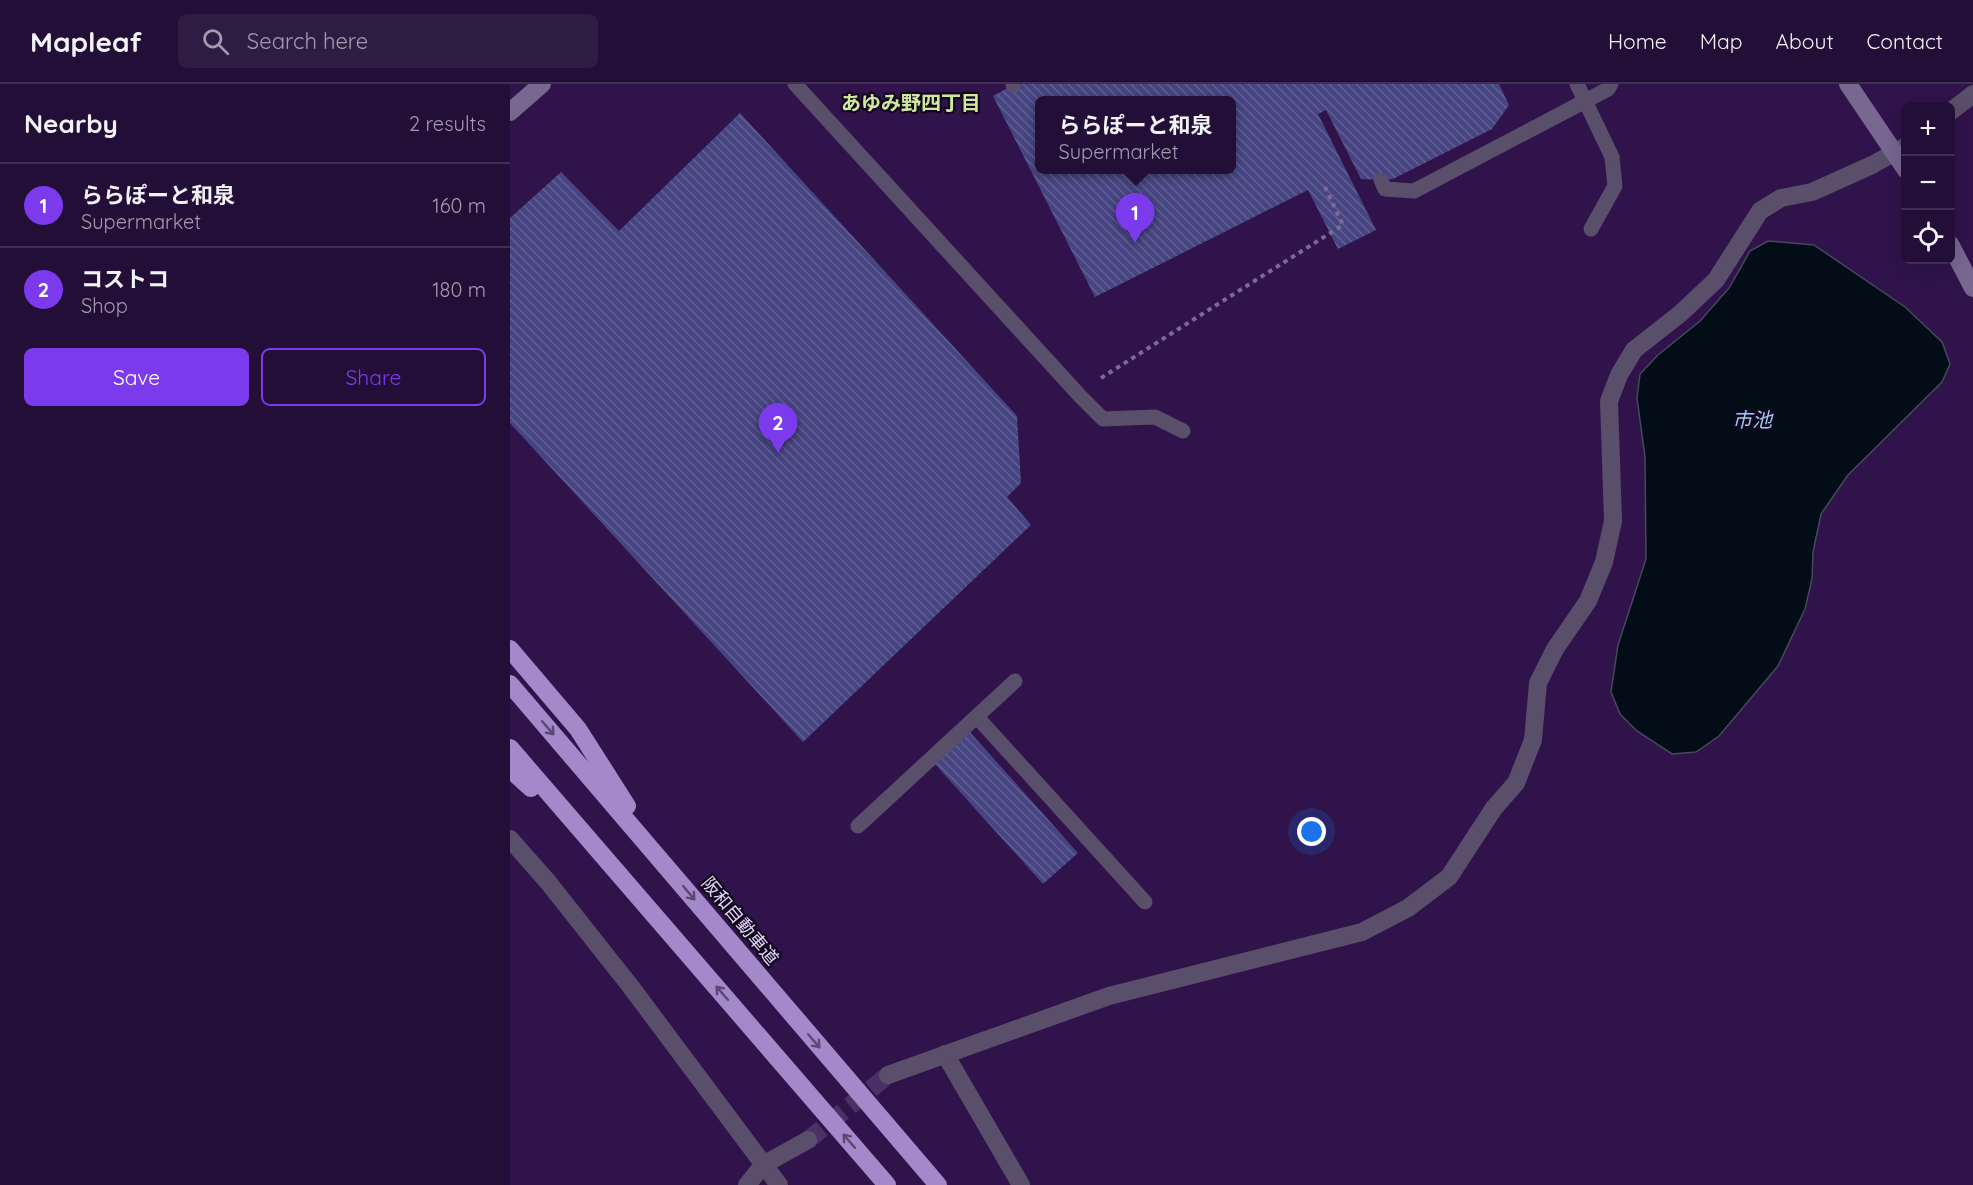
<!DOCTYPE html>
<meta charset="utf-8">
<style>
body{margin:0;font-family:Quicksand,"Noto Sans JP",sans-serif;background:#2f1c43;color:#f1f3f6}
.controls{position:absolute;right:18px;top:18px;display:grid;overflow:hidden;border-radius:9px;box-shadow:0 6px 24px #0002}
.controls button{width:54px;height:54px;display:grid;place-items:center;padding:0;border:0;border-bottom:2px solid #402e53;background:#230e38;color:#f1f3f6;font:30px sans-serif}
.you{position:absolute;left:802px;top:748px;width:21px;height:21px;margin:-15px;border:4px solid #fff;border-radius:50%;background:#1a73e8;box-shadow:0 0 0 9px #1a73e833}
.badge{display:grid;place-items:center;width:39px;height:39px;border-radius:50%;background:#7c3aed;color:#fff;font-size:20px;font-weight:700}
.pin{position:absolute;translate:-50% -50px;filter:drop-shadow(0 2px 3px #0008)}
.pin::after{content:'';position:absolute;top:32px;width:21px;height:18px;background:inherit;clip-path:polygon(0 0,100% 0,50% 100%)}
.popup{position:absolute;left:525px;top:12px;width:201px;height:78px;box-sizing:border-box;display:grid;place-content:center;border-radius:9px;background:#230e38;filter:drop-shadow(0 2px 4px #0005);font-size:20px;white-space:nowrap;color:#a39cae}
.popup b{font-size:22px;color:#f1f3f6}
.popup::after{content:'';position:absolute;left:50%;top:100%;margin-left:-12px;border:12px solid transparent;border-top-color:#230e38}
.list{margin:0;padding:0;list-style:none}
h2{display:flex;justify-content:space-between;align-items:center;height:78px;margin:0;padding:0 24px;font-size:26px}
h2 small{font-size:20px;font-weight:400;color:#a39cae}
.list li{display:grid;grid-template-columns:39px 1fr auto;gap:18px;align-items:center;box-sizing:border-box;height:84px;padding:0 24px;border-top:2px solid #402e53}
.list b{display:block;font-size:22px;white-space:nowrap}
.list p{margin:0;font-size:20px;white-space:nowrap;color:#a39cae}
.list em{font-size:20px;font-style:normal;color:#a39cae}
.actions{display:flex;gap:12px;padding:18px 24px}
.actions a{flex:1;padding:14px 0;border:2px solid #7c3aed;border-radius:9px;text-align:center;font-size:21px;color:#7c3aed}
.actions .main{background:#7c3aed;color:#fff}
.icon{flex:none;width:33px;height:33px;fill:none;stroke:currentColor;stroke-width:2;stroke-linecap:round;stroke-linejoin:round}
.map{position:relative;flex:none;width:1463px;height:1101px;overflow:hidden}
header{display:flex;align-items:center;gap:36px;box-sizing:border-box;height:84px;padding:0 30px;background:#230e38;border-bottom:2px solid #402e53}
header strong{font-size:28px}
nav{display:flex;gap:33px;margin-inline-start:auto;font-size:21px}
.search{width:420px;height:54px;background:#2f1c43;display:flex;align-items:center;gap:15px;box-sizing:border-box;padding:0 21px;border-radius:9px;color:#a39cae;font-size:22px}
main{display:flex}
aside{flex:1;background:#230e38}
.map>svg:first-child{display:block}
.water{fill:#020d18;stroke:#46495b;stroke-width:1.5}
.building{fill:url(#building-back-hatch);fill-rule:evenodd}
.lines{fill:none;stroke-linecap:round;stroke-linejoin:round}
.street-tunnel{stroke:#4a3064;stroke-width:18;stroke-dasharray:18 9;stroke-linecap:butt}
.path{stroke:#7d6896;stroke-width:4;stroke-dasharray:4.5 4.5;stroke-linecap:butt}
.lane{stroke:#5a4f6a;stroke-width:15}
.street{stroke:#5a4f6a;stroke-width:18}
.secondary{stroke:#786791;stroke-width:18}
.highway{stroke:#a489ca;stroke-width:18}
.lane-bridge{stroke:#5a4f6a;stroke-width:15}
.oneway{stroke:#5b4874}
.labels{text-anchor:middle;stroke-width:4.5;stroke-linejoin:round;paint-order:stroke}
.street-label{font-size:18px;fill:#e3d5f8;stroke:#12071f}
.neighbourhood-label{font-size:20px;font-weight:bold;fill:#d0e89e;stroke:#12071f}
.water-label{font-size:20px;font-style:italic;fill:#9bcaf0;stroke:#12071f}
</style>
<header>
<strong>Mapleaf</strong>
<div class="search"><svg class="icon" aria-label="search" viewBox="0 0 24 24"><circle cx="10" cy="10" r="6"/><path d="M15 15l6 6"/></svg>Search here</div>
<nav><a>Home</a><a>Map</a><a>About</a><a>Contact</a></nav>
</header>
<main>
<aside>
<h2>Nearby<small>2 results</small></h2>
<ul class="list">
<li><span class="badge">1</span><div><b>ららぽーと和泉</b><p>Supermarket</p></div><em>160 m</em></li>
<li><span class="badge">2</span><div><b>コストコ</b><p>Shop</p></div><em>180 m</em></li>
</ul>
<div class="actions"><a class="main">Save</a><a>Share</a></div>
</aside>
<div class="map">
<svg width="1463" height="1101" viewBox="0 0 1463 1101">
<defs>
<pattern id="building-back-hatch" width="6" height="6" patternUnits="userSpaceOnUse" patternTransform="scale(1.5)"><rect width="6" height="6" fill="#474581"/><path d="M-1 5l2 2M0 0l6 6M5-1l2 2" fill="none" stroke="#615f94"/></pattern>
</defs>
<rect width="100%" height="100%" fill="#2f134a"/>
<polygon class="water" points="1258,157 1304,161 1395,223 1432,258 1440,280 1432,298 1338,391 1311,430 1303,468 1302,495 1295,525 1268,582 1209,652 1186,668 1162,670 1127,647 1110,630 1101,608 1108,561 1136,475 1135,373 1127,314 1130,290 1148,271 1190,237 1219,204 1240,167"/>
<g class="building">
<path d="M505 0H989L999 21 982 45 883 95 871 96 851 95 816 26 808 30 866 146 828 165 798 106 585 213 483 12ZM529 16H721V86H529Z"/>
<polygon points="230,29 507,332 511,399 497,413 521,441 293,658 0,339 0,134 51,88 109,147"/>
<polygon points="459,647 568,769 533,800 424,679"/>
</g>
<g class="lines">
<polyline class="street-tunnel" points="298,1056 378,991"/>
<polyline class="path" points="591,294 833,141 813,99"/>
<g class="lane">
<polyline points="285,0 570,312 593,335 645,333 673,347"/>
<polyline points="503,0 503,1"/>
<polyline points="871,96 875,105 904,107 1098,5 1101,0"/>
<polyline points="1081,145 1105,102 1102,73"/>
<polyline points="467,633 635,818"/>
<polyline points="348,742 505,597"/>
</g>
<g class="street">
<polyline points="1440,28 1463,10"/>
<polyline points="0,755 38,798 121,903 269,1101"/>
<polyline points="435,970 511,1101"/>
<polyline points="378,991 599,912 852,848 898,824 939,793 984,724 1006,699 1023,656 1028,599 1045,565 1078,517 1094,478 1103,437 1099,317 1109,291 1124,266 1171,229 1206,196 1250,127 1271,114 1302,108 1362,81 1396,62"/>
<polyline points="237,1101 253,1081 298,1056"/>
</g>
<g class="secondary">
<polyline points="1338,0 1396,86"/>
<polyline points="0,28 32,0"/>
<polyline points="1440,160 1463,204"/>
</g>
<g class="highway">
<polyline points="0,565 68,645 117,722"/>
<polyline points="0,600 428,1101"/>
<polyline points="0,664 377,1101"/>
<polyline points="0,685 21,704"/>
</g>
<polyline class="lane-bridge" points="1067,0 1102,73"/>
</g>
<defs><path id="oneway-shaft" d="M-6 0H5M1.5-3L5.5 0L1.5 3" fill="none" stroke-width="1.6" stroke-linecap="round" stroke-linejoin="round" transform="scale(1.5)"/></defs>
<g class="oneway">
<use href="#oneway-shaft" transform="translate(38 644) rotate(49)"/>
<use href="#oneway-shaft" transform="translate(179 809) rotate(50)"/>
<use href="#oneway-shaft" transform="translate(212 909) rotate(-131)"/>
<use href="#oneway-shaft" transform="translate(304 957) rotate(49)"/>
<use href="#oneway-shaft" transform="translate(339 1057) rotate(-131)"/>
</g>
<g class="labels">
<g class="street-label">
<text transform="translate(230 837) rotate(50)" y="6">阪和自動車道</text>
</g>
<g class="neighbourhood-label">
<text x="401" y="26">あゆみ野四丁目</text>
</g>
<g class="water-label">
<text x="1242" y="343">市池</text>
</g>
</g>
</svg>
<div class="controls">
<button>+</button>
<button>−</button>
<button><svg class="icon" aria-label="locate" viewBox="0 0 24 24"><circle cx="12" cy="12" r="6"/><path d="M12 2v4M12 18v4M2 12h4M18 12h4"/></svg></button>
</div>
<div class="you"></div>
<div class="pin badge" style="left:625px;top:159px">1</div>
<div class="popup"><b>ららぽーと和泉</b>Supermarket</div>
<div class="pin badge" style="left:268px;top:369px">2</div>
</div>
</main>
